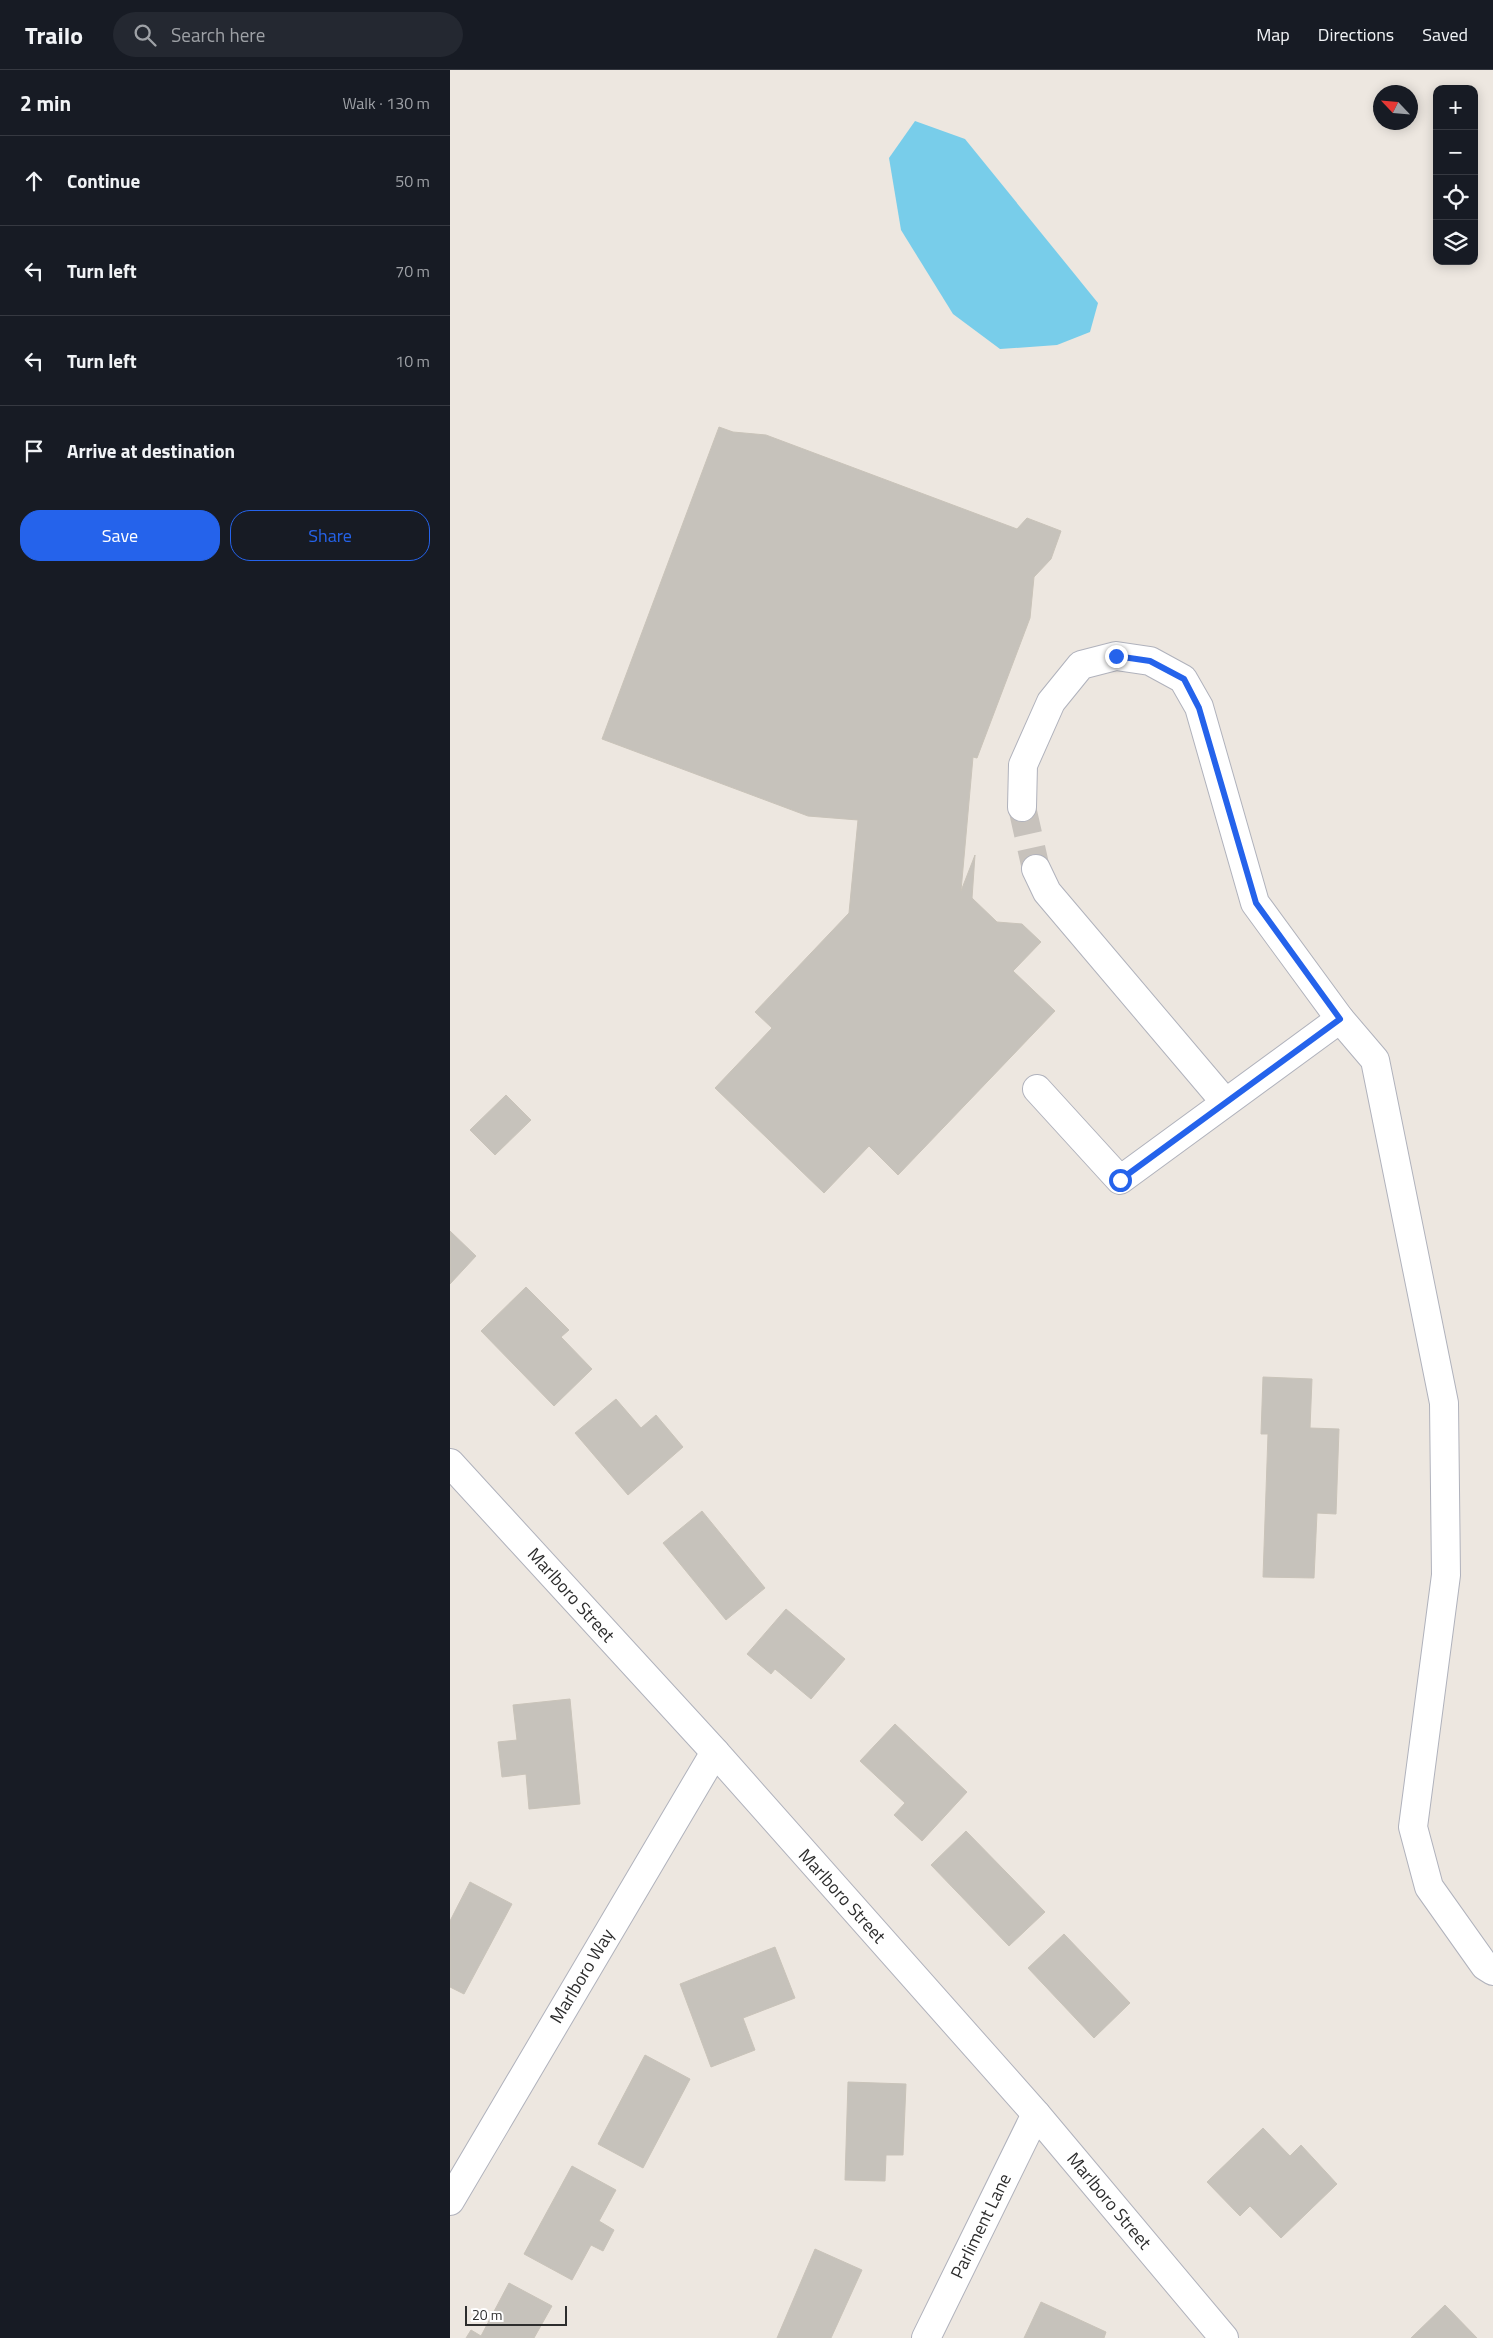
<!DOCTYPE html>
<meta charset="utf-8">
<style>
body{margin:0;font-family:"Titillium Web",sans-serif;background:#242831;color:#f1f3f6}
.controls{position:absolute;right:15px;top:15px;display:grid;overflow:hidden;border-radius:10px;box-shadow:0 2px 12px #0003}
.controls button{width:45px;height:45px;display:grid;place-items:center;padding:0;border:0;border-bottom:1px solid #363941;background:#171b24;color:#f1f3f6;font:25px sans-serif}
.compass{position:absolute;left:923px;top:15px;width:45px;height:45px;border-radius:50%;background:#171b24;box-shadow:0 2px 12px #0003;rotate:296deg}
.scale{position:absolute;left:15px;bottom:12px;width:102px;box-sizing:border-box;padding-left:5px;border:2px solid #2d2d2d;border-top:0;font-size:14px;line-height:18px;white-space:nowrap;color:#2d2d2d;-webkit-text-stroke:4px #fff;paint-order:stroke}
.stop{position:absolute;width:15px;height:15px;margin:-11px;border:4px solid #2563eb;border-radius:50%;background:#fff}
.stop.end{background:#2563eb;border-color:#fff;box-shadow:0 1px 5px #0008}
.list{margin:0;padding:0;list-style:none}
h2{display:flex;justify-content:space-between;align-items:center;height:65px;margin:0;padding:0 20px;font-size:21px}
h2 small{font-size:16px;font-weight:400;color:#9ea1a6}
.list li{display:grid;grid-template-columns:32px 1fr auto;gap:15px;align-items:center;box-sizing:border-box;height:90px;padding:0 20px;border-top:1px solid #363941}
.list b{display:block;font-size:19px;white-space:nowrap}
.list em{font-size:16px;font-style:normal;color:#9ea1a6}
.actions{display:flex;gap:10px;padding:15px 20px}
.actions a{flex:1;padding:11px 0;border:1px solid #2563eb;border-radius:20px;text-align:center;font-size:18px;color:#2563eb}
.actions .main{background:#2563eb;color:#fff}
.icon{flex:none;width:28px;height:28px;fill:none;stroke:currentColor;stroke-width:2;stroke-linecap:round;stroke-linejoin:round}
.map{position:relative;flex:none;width:1043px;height:2268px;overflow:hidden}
header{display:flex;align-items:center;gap:30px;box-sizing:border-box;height:70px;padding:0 25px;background:#171b24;border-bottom:1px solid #363941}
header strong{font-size:24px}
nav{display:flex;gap:28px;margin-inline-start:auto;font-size:18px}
.search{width:350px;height:45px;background:#242831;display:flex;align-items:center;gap:12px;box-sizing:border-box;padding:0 18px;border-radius:28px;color:#9ea1a6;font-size:19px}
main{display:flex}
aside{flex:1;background:#171b24}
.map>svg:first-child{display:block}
.water{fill:#78cdea}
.building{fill:#c6c2bb;stroke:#c9c3b9}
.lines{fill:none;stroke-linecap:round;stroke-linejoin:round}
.minor-tunnel{stroke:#c7c2bc;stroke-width:28;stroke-dasharray:28 14;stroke-linecap:butt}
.minor-casing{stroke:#b0b2bc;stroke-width:30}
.minor{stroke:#fff;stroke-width:28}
.route{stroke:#2563eb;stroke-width:6}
.labels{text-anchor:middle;stroke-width:5;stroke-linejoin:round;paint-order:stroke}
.street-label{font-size:18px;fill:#2d2d2d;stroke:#fff}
</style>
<header>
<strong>Trailo</strong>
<div class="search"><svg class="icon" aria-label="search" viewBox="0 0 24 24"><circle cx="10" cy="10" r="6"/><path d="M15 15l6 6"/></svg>Search here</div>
<nav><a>Map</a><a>Directions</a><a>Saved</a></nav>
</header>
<main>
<aside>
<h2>2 min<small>Walk · 130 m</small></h2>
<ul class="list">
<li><svg class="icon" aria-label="ahead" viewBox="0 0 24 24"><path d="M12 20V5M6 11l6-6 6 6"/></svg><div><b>Continue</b></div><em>50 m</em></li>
<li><svg class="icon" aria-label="left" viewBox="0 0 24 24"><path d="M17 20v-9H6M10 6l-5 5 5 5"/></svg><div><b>Turn left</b></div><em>70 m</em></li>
<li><svg class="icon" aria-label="left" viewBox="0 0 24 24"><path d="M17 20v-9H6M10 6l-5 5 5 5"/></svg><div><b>Turn left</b></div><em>10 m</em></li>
<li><svg class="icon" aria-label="arrive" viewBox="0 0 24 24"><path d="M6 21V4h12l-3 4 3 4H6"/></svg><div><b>Arrive at destination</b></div></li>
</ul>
<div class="actions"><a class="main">Save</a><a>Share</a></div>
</aside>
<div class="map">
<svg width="1043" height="2268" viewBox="0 0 1043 2268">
<rect width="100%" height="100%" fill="#ede7e0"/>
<polygon class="water" points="465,51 515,69 648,233 640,262 607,275 550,279 503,244 451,160 439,88"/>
<g class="building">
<polygon points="269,357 283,362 316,365 567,459 577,448 611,461 601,489 584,507 580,548 527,688 523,687 511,821 525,785 522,828 547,852 572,854 591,872 563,901 605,941 448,1105 419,1076 374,1123 265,1018 322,958 305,942 399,843 408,750 358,746 152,669"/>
<polygon points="56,1025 81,1050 45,1085 20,1060"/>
<polygon points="0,1161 26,1186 0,1214"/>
<polygon points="76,1217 119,1260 111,1267 142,1299 104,1336 31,1261"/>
<polygon points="813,1307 862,1309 860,1358 889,1359 886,1444 867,1443 864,1508 813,1507 818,1364 811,1364"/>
<polygon points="166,1329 191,1358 206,1345 233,1377 178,1425 125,1363"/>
<polygon points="252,1441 315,1518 276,1550 213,1473"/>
<polygon points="336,1539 395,1589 361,1629 325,1599 321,1604 297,1584"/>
<polygon points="120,1629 130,1734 79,1739 76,1704 52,1707 48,1672 67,1670 63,1635"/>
<polygon points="445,1654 517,1722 472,1771 444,1745 455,1733 410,1691"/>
<polygon points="516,1761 595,1842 559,1876 481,1795"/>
<polygon points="20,1812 62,1834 14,1924 0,1917 0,1851"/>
<polygon points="614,1864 680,1933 644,1968 578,1898"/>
<polygon points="325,1877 345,1928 293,1948 305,1980 261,1997 230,1914"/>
<polygon points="195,1985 240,2009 193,2098 148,2074"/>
<polygon points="398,2012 456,2014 453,2085 436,2085 435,2111 395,2110"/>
<polygon points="813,2058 840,2086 851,2075 887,2114 831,2168 800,2136 790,2146 757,2112"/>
<polygon points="122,2096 166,2120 149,2151 164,2160 153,2181 141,2175 122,2210 74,2184"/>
<polygon points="365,2179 412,2200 381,2268 327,2268"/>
<polygon points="59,2213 102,2236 84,2268 16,2268 21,2260 31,2266"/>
<polygon points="591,2232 656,2262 654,2268 574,2268"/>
<polygon points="995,2235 1027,2268 961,2268"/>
</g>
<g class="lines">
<polyline class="minor-tunnel" points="572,737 586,799"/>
<defs>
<g id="minor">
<polyline points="572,737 573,695 601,632 631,595 666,586 700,591 733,609 749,637 805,833 890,949"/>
<polyline points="586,799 597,822 775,1032"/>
<polyline points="587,1019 670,1110 890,949 925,990 994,1333 996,1505 963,1757 979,1817 1035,1896 1043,1901"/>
<polyline points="0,1393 265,1682 586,2044 774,2268"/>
<polyline points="0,2131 265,1682"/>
<polyline points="476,2268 586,2044"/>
</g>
</defs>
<use href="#minor" class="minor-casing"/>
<use href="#minor" class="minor"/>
</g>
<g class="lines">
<polyline class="route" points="666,586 700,591 734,609 749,638 806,833 890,949 670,1110"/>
</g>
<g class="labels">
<g class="street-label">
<text transform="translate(121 1525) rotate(48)" y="6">Marlboro Street</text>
<text transform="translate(392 1826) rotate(48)" y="6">Marlboro Street</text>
<text transform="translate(132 1906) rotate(-59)" y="6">Marlboro Way</text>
<text transform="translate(659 2131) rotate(50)" y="6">Marlboro Street</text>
<text transform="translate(531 2156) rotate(-64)" y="6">Parliment Lane</text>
</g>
</g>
</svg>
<div class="controls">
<button>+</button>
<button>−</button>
<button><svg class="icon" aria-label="locate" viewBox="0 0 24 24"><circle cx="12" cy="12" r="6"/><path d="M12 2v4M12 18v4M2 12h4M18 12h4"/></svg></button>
<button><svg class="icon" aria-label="layers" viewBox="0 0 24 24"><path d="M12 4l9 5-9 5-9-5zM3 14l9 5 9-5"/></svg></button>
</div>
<svg class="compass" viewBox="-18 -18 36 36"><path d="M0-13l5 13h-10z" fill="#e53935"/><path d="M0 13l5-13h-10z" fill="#9ea1a6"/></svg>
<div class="scale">20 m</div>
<div class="stop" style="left:670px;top:1110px"></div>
<div class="stop end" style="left:666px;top:586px"></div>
</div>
</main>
